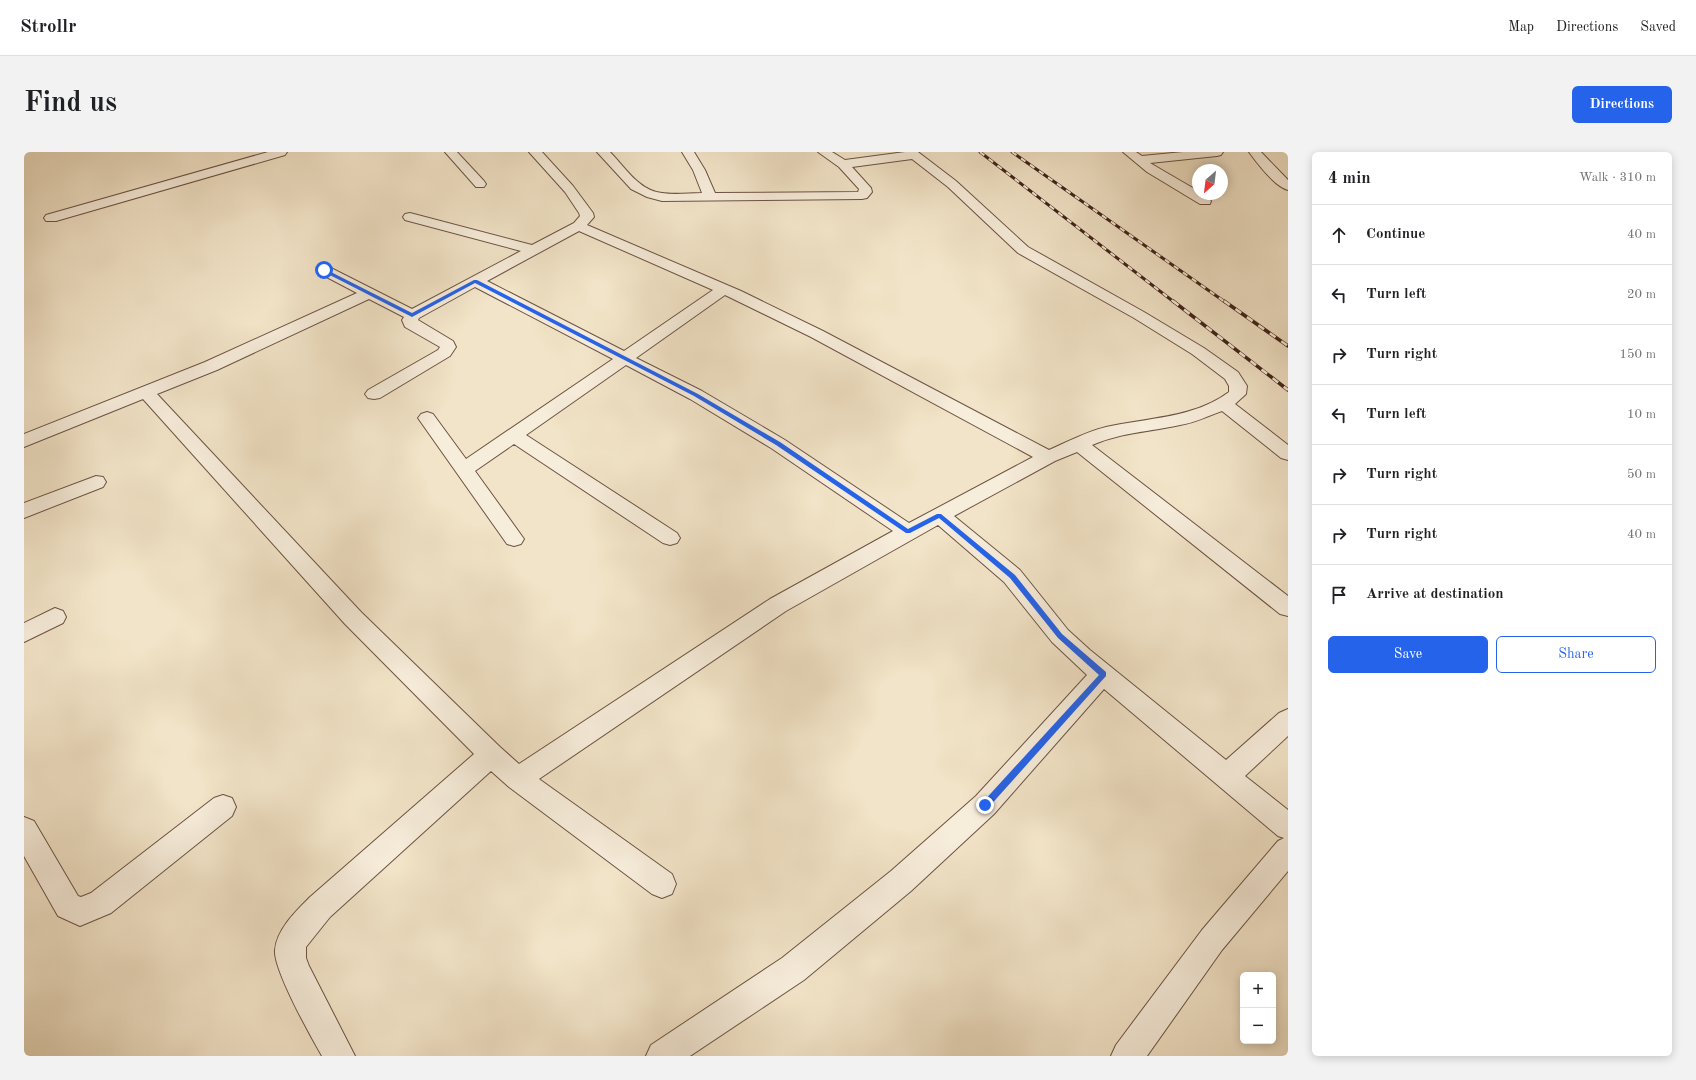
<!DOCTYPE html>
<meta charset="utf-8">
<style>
body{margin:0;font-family:"Old Standard TT",serif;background:#f2f2f2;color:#202124}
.controls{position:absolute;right:12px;bottom:12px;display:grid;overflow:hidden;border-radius:6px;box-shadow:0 2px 10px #0003}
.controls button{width:36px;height:36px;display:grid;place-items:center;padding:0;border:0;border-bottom:1px solid #e0e0e0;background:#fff;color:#202124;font:20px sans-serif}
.compass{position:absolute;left:1168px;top:12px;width:36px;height:36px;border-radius:50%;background:#fff;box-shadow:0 2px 10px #0003;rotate:208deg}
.stop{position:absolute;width:12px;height:12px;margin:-9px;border:3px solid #2563eb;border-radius:50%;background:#fff}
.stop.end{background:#2563eb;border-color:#fff;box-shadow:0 1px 4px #0008}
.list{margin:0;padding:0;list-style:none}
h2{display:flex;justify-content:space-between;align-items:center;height:52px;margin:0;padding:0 16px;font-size:17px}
h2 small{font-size:13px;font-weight:400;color:#757577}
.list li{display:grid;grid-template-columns:26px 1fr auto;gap:12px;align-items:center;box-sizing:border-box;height:60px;padding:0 16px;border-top:1px solid #e0e0e0}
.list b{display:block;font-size:15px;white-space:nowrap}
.list em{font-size:13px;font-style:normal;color:#757577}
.actions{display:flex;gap:8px;padding:12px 16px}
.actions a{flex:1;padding:9px 0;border:1px solid #2563eb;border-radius:6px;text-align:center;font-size:14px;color:#2563eb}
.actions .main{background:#2563eb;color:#fff}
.icon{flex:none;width:22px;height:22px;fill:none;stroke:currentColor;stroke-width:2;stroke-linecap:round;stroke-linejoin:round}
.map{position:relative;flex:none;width:1264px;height:904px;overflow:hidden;border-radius:6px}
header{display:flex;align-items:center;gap:24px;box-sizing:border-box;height:56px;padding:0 20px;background:#fff;border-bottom:1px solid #e0e0e0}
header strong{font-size:19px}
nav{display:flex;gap:22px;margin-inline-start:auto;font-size:14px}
.intro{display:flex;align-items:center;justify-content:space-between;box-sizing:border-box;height:96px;padding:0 24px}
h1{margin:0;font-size:28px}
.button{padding:10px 18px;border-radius:6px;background:#2563eb;color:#fff;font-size:14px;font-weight:700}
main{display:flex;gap:24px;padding:0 24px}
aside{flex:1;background:#fff;border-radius:6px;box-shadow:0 2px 10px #0003}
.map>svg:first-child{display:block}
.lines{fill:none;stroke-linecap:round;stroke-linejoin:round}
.street-casing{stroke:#6c5344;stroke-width:2}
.street{fill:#f7eddb;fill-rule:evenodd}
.rail-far1-casing{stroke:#402318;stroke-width:3}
.rail-casing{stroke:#402318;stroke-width:3.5}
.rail-far1{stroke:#f7eddb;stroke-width:2;stroke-dasharray:5.5;stroke-linecap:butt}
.rail{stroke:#f7eddb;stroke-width:2.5;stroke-dasharray:7;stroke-linecap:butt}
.route{fill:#2563eb}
</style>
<header>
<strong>Strollr</strong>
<nav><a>Map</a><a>Directions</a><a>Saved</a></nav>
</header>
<div class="intro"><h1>Find us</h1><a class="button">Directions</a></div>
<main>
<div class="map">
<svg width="1264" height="904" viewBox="0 0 1264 904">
<rect width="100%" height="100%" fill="#f2e4c8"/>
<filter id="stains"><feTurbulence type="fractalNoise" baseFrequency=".005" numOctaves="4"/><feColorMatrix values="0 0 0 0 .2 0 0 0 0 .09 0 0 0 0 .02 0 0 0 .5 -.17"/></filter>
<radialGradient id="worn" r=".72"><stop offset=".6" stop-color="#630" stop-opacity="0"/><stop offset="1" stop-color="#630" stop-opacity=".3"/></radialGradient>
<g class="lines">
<defs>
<g id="street">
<polygon points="244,0 263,0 261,3 32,69 22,69 20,66 22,63"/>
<polygon points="421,0 433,0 460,29 462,32 460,35 452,35"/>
<path d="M505 0H518L549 34 569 61 570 65 563 73 717 139 799 179 1025 298C1043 290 1062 280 1082 275 1122 266 1171 266 1205 240V234L1201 227 1168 202 1110 166 994 101 924 35 888 7 828 15 847 36 848 40 843 46 838 47 638 49 623 45 607 37 573 0H586C601 15 615 39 638 41 651 43 665 41 678 41L669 18 658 0H670L681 18 691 41 834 40 835 37 815 15 794 0H808L821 8 881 0H894L932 29 1004 95 1120 160 1180 196 1214 220 1223 234 1222 242 1211 252 1264 293V308L1257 306 1198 259C1184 264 1170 271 1156 273 1125 280 1099 280 1068 293L1264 444V464L1256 462 1053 300 1031 309 930 364 996 418 1044 478 1066 498 1202 608 1255 561 1264 557V584L1221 624 1264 658V719L1198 798 1123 904H1087L1092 893 1178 778 1254 689 1260 686 1254 684 1080 537 970 662 887 739 780 828 666 904H622L627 893 758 806 867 719 952 644 1063 523 1028 490 980 430 914 373 762 459 515 627 648 722 652 732 648 742 638 746 628 742 485 635 467 619 306 765 282 795V806L285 814 331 904H298C287 885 249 817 251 798 253 777 272 759 286 745L450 602 321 472 119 247 0 295V282L181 210 333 141 295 121 293 118 295 115 300 114 305 115 388 157 497 99 381 68 379 65 381 62 386 61 508 93 550 71 556 64 555 61 541 40ZM555 79 689 138 600 199 463 129ZM451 135 589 207 442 307 409 262 403 260 397 262 394 266 483 392 490 394 497 392 500 387 451 319 490 292 639 391 646 393 653 391 656 386 653 381 502 283 602 213 666 247 747 296 869 379 746 447 495 612 476 595 337 460 133 242 193 218 345 147 380 165 378 168 381 175 416 195 414 198 344 238 341 242 344 246 350 247 356 246 426 204 432 195 429 189 394 168 395 166ZM701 143 787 185 1009 305 885 371 761 288 678 239 612 206Z"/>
<path d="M1099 0H1112L1118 4 1159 0H1199L1197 3 1193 4 1126 11 1174 39V42C1179 42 1184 44 1187 49L1186 52H1176L1123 20Z"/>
<path d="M1225 0H1237L1264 28V38C1251 35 1233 11 1225 0Z"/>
<polygon points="72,324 79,325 82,330 79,335 0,366 0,351"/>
<polygon points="31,456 39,459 42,465 39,471 0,490 0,471"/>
<polygon points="199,643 208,646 212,655 208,664 87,761 56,774 34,764 0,704 0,665 10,669 54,744 57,745 67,741 190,646"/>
</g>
</defs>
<use href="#street" class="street-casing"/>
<use href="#street" class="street"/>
<defs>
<g id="rail-far1">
<polyline points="956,0 1150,150"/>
<polyline points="988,0 1201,150"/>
</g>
<g id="rail">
<polyline points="1149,149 1264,238"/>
<polyline points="1200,149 1264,194"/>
</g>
</defs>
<use href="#rail-far1" class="rail-far1-casing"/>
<use href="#rail" class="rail-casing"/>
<use href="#rail-far1" class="rail-far1"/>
<use href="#rail" class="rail"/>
</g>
<polygon class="route" points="298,117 301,117 388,161 450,128 453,128 674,242 756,290 884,377 913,362 917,362 991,423 1038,482 1082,520 1082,524 964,656 958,656 958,651 1075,523 1034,486 986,426 915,366 886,381 882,381 752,293 670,244 451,131 388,165 298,119"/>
<rect width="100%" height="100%" filter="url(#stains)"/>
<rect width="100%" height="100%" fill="url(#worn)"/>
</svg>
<div class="controls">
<button>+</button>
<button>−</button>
</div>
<svg class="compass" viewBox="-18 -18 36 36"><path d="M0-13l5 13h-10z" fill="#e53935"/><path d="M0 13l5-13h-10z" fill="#757577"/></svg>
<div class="stop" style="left:300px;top:118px"></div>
<div class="stop end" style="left:961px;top:653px"></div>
</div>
<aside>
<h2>4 min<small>Walk · 310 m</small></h2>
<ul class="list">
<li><svg class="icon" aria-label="ahead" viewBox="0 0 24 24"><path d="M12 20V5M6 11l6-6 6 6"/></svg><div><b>Continue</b></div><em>40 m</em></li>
<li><svg class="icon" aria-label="left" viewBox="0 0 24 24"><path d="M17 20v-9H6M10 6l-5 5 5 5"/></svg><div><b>Turn left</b></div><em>20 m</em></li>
<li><svg class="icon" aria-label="right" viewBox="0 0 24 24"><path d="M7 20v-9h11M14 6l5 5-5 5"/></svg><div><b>Turn right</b></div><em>150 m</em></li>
<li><svg class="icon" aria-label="left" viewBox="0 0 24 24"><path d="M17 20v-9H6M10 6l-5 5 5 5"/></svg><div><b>Turn left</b></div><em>10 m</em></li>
<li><svg class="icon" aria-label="right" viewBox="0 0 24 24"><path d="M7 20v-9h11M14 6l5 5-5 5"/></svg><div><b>Turn right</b></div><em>50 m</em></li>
<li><svg class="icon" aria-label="right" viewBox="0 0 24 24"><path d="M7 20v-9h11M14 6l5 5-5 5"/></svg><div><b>Turn right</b></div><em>40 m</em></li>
<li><svg class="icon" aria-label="arrive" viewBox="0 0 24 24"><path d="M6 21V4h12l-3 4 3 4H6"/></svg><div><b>Arrive at destination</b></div></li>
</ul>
<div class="actions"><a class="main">Save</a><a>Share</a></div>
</aside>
</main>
